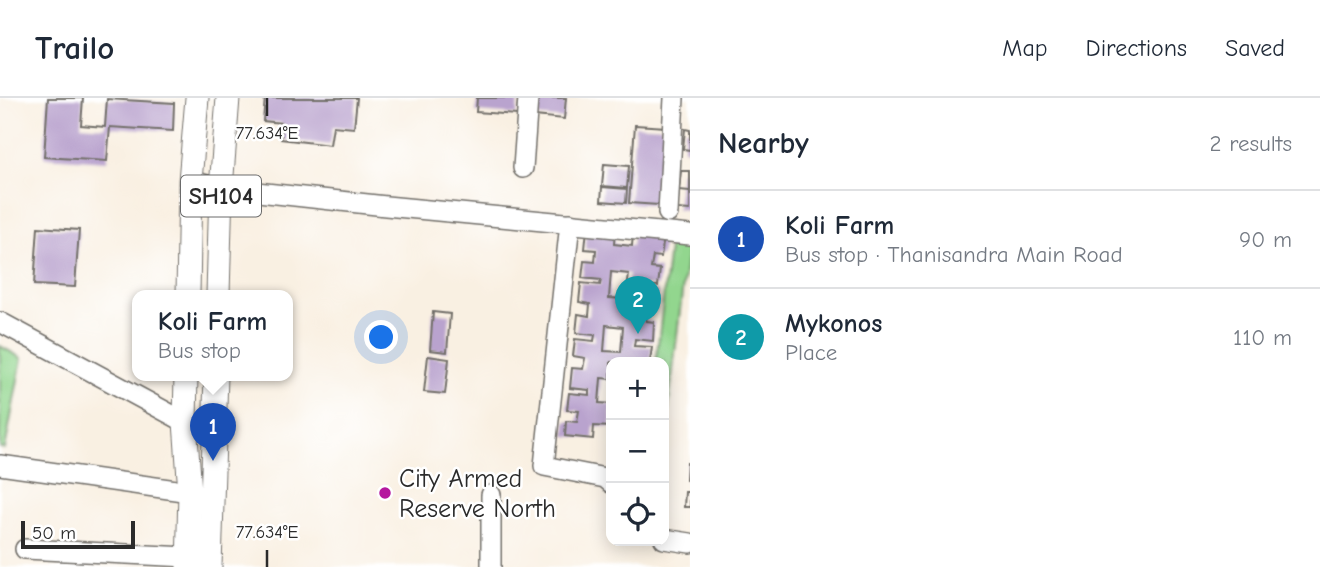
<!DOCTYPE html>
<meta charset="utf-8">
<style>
body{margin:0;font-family:"Comic Neue",sans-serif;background:#f2f2f3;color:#1f2937}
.controls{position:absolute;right:21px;bottom:21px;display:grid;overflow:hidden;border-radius:14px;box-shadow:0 4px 18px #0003}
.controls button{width:63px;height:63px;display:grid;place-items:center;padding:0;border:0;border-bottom:2px solid #e0e1e3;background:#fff;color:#1f2937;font:35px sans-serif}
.scale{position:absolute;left:21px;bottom:18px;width:114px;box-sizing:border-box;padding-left:7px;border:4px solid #2b2b2b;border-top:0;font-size:19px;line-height:24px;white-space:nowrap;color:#2b2b2b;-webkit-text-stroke:5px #fff;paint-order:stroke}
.you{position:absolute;left:382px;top:240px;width:24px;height:24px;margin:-18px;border:5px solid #fff;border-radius:50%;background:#1a73e8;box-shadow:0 0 0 10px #1a73e833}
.badge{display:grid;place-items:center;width:46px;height:46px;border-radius:50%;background:#b5179e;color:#fff;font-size:23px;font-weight:700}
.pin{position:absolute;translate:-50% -58px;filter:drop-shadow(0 2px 4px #0008)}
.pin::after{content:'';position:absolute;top:37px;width:24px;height:21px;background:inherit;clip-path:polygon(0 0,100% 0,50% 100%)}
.popup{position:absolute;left:132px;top:192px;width:161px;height:91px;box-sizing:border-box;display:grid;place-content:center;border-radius:14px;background:#fff;filter:drop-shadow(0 2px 5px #0005);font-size:23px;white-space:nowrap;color:#747a83}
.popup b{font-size:26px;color:#1f2937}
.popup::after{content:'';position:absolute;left:50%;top:100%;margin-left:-14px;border:14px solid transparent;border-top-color:#fff}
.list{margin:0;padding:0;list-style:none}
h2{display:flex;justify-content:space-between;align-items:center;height:91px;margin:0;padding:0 28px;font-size:30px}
h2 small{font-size:23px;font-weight:400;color:#747a83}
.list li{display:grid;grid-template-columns:46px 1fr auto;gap:21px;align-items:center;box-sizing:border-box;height:98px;padding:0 28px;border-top:2px solid #e0e1e3}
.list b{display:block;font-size:26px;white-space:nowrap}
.list p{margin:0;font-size:23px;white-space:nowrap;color:#747a83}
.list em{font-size:23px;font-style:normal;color:#747a83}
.icon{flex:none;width:38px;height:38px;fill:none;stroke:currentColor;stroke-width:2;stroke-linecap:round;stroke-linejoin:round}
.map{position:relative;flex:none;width:690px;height:469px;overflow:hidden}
header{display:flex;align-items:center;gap:42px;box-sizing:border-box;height:98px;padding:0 35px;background:#fff;border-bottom:2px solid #e0e1e3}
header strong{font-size:33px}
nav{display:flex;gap:38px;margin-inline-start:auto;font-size:24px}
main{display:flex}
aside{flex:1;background:#fff}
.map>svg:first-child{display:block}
.green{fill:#92d68e;stroke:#5e805c;stroke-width:2}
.building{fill:#b9a3ce;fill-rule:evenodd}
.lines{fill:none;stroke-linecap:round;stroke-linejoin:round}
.minor-casing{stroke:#73706b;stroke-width:22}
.major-casing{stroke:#73706b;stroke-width:25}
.minor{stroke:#fff;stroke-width:19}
.major{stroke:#fff;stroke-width:23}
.ticks{fill:none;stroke:#2b2b2b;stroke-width:2.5}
.poi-dot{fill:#b5179e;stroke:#fff;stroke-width:2.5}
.labels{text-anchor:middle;stroke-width:5;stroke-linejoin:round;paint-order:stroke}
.shield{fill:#fff;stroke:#6b6b6b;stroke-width:2}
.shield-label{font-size:24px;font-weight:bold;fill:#2b2b2b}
.poi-label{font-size:26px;fill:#2b2b2b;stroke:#fff;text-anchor:start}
.ticks-label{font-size:18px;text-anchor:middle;fill:#2b2b2b;stroke:#fff;stroke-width:5;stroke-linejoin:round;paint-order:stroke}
</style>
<header>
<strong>Trailo</strong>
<nav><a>Map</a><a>Directions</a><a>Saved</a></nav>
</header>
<main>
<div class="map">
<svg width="690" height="469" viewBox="0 0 690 469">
<rect width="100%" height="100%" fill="#fff"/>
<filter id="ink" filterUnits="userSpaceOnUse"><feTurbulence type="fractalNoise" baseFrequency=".0143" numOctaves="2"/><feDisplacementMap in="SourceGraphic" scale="14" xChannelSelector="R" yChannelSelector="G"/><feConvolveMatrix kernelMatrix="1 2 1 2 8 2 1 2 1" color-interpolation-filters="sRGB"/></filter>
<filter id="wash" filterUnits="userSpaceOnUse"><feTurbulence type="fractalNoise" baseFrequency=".00686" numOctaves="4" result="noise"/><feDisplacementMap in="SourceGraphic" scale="28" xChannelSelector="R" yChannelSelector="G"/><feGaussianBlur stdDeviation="1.57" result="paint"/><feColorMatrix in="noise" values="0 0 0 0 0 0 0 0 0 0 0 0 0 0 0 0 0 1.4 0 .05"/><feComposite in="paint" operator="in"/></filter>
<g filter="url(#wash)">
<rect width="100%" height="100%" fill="#f9f0e2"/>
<g class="green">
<polygon points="670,141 688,144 664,349 664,264 656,264"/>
<polygon points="0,248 22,260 5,351 0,350"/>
</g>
<g id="blocks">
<g class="building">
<polygon points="48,0 83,0 81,27 105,29 107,1 174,5 173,33 110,29 107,63 44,59"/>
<polygon points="265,0 357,0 354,30 333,28 330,47 281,41 282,25 263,23"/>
<polygon points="477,0 518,0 517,17 476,14"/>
<polygon points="536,0 566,0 564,21 535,18"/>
<polygon points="635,27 666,29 659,107 629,105"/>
<polygon points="685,31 690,32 690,52 683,51"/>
<polygon points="604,66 629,68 627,90 602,88"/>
<polygon points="681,73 690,73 690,93 679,92"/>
<polygon points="602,89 627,91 626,105 601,103"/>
<polygon points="679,93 690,94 690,112 677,111"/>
<polygon points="38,129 79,132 75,189 34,187"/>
<path d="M587 131 615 134 614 146 632 148 633 136 664 139 661 159 653 158 651 170 660 171 658 188 641 187 640 191 658 193 656 213 647 212 646 223 654 224 653 243 635 241 634 248 652 249 650 264H611V281L601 280 599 305 611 306V329L594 328 593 341 565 338 566 323 577 324 579 313 567 312 569 295 589 297V292L570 290 572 270 583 271 585 260 573 258 575 241 594 243 595 237 576 235 578 216 589 218 590 206 579 204 581 185 600 187 601 182 582 180 584 163 595 164 596 152 585 151ZM611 174 629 176 626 201 609 200ZM606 227 623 229 621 254 604 253Z"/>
<polygon points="433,214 450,216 447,254 430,252"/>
<polygon points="428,258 449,261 445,296 424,294"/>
<polygon points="687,365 690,365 690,383 686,382"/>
<polygon points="685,394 690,394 690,409 684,409"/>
</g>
</g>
</g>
<g filter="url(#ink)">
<use href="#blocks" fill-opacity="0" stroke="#73706b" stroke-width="2"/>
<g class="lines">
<defs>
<g id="minor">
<polyline points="523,70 528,0"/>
<polyline points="190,83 221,90 386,108 690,137"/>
<polyline points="668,115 674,0"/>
<polyline points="570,125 544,368 605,380 611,385"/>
<polyline points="0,224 185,324 214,332"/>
<polyline points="0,367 190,394"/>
<polyline points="491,397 491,469"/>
<polyline points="664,441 690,445"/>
<polyline points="25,451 188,459"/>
</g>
<g id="major">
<polyline points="188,197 190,83 197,0"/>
<polyline points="218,197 221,90 228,0"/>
<polyline points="186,277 185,324 190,394 188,469"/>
<polyline points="210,469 216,277"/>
</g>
</defs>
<use href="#minor" class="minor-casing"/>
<use href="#major" class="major-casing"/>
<use href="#minor" class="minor"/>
<use href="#major" class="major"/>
</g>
</g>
<path class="ticks" d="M267 0V18M267 452V469"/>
<circle class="poi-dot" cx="385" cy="395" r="7"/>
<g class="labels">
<rect class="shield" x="181" y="77.5" width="80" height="41" rx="5"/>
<g class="shield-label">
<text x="221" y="106">SH104</text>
</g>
<g class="poi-label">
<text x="399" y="389">City Armed<tspan x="399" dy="30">Reserve North</tspan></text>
</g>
</g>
<g class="ticks-label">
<text x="267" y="41">77.634°E</text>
<text x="267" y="440">77.634°E</text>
</g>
</svg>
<div class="controls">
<button>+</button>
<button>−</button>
<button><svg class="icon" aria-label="locate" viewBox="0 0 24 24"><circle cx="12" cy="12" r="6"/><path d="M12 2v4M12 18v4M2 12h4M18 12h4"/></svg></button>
</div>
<div class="scale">50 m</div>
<div class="you"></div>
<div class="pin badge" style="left:213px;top:363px;background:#1a4fb4">1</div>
<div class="popup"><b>Koli Farm</b>Bus stop</div>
<div class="pin badge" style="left:638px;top:236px;background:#0f9aa8">2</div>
</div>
<aside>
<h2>Nearby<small>2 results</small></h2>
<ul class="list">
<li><span class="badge" style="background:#1a4fb4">1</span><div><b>Koli Farm</b><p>Bus stop · Thanisandra Main Road</p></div><em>90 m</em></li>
<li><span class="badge" style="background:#0f9aa8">2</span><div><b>Mykonos</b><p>Place</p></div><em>110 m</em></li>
</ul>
</aside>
</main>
